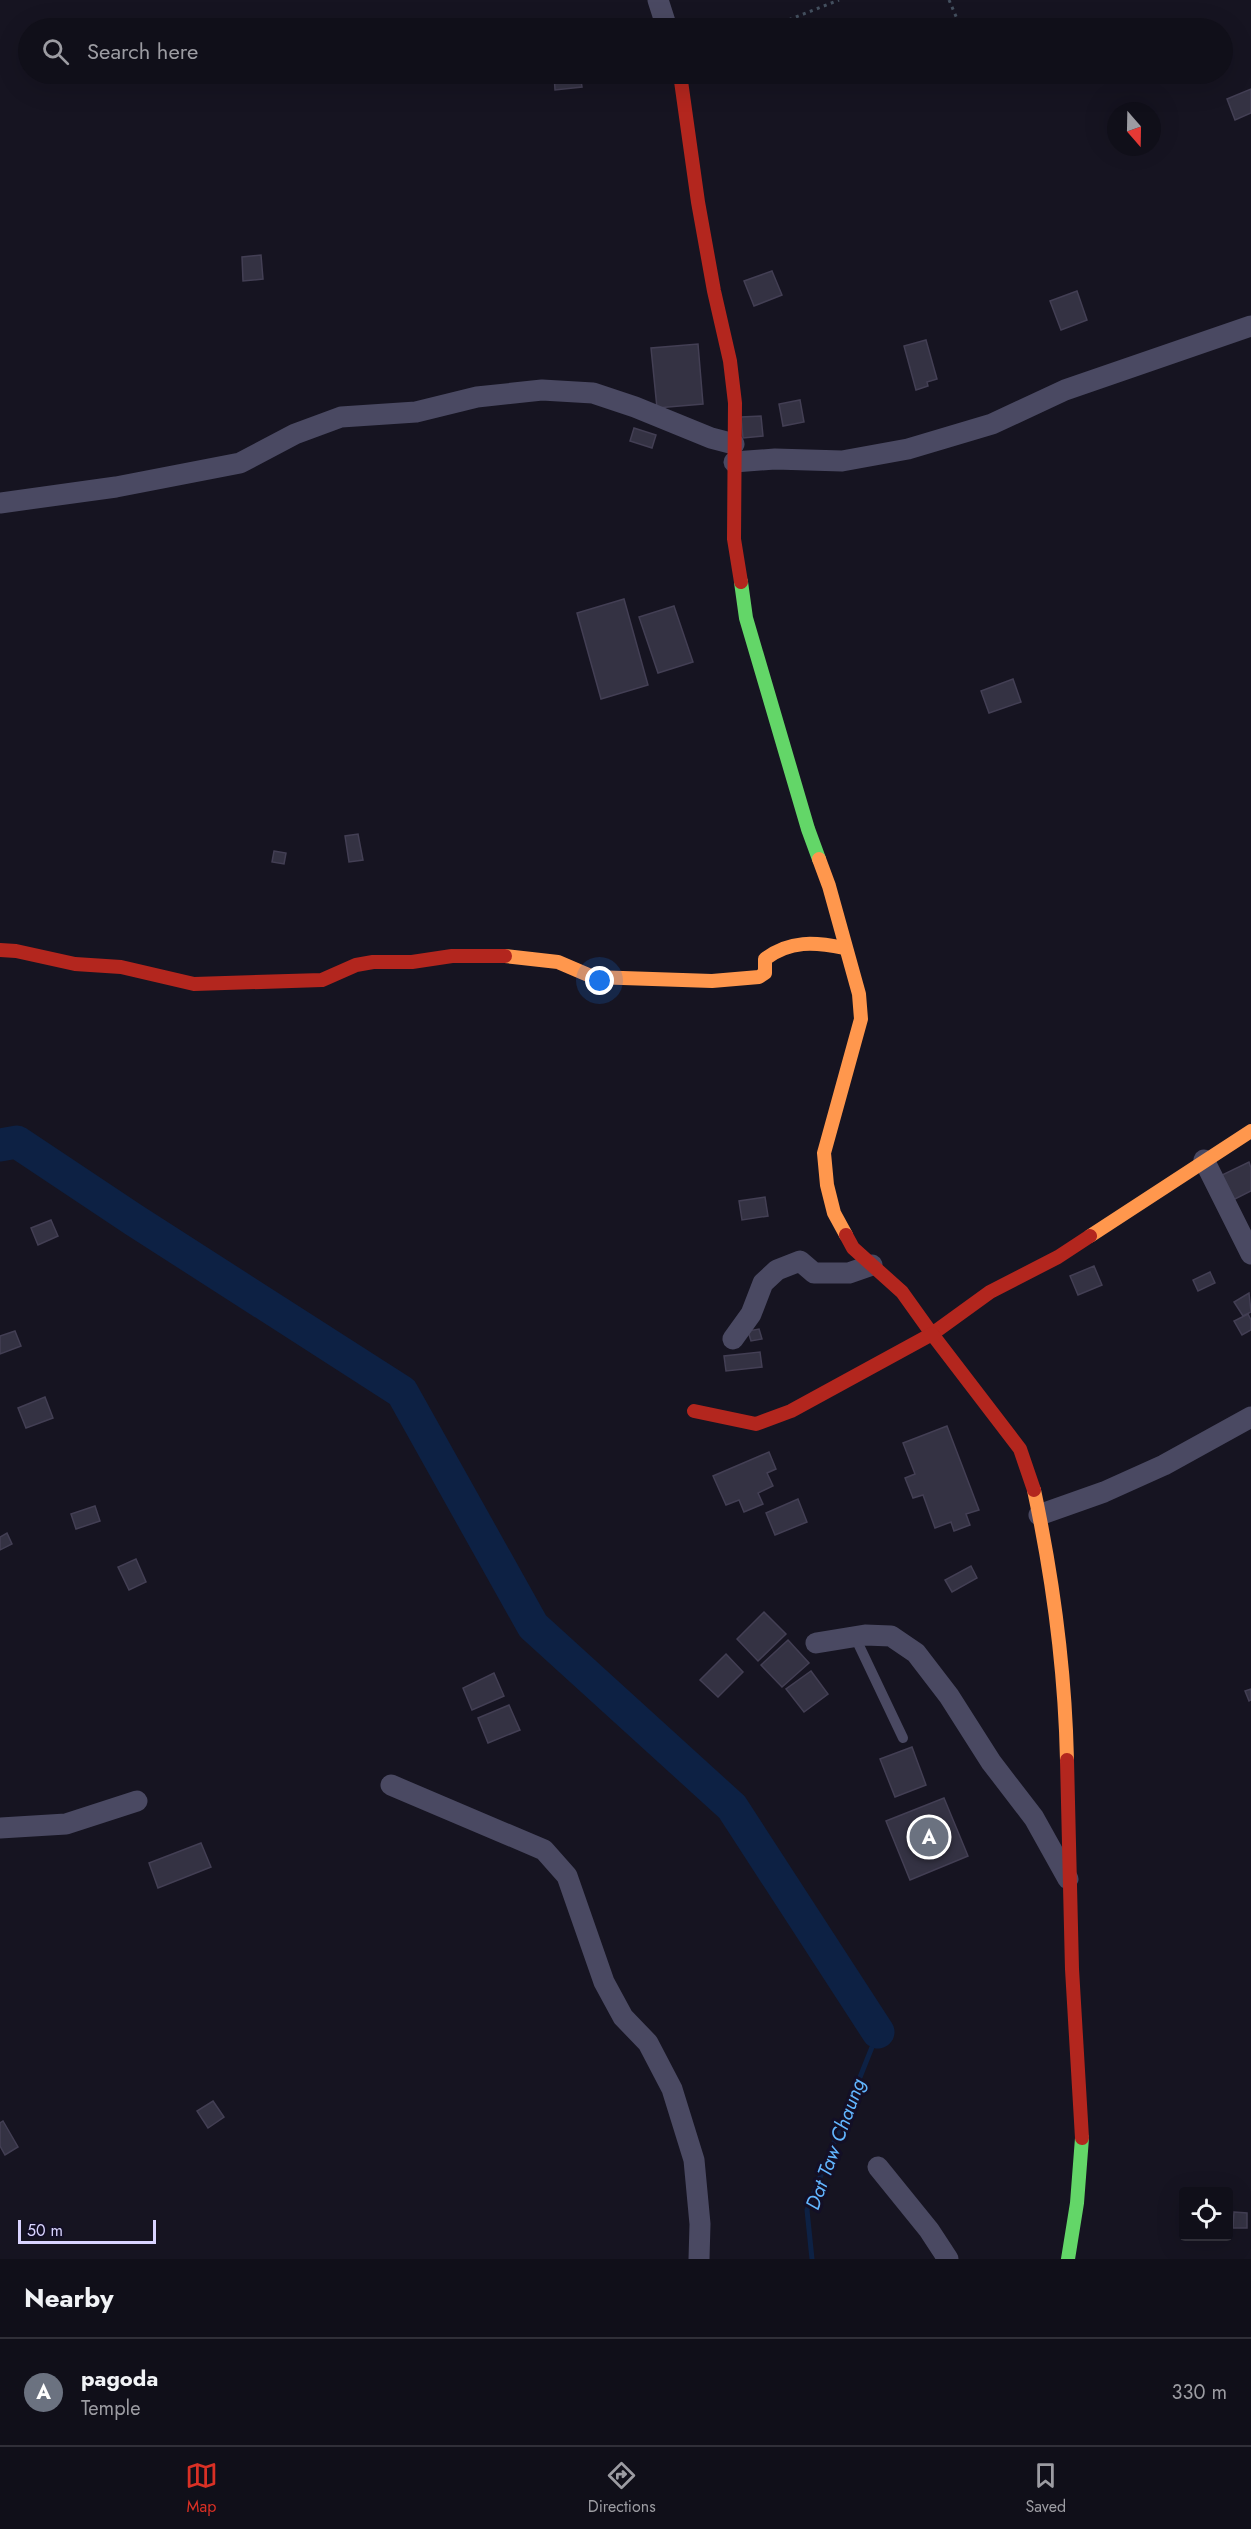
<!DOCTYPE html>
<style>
body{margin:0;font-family:Jost,sans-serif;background:#191822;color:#f1f3f6}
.controls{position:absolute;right:18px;bottom:18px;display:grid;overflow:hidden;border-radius:6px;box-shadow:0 6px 24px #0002}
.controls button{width:54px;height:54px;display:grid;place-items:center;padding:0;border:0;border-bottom:2px solid #302f38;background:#100f19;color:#f1f3f6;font:30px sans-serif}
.compass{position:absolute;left:1107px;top:102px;width:54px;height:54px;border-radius:50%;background:#100f19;box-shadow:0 6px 24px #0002;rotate:160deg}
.scale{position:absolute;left:18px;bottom:15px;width:138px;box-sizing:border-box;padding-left:6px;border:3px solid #d9d4ff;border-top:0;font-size:16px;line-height:21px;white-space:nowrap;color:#d9d4ff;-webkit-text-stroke:4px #130f26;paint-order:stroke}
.you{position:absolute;left:600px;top:981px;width:21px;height:21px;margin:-15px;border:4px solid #fff;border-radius:50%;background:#1a73e8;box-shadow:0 0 0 9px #1a73e833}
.badge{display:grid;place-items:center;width:39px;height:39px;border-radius:50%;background:#d93025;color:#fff;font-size:20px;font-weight:700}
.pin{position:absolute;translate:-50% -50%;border:3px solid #fff;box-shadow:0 2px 6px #0006}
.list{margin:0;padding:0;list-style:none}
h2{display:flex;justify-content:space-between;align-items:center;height:78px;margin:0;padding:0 24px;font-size:26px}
h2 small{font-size:20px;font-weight:400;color:#9c9ca2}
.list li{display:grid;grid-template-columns:39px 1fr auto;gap:18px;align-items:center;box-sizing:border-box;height:108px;padding:0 24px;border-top:2px solid #302f38}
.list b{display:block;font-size:22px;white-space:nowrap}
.list p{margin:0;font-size:20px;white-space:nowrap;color:#9c9ca2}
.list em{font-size:20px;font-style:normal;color:#9c9ca2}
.icon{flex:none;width:33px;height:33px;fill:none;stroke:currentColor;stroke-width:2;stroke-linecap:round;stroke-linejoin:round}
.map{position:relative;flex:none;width:1251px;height:2259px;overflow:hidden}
.search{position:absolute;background:#100f19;box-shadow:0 6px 24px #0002;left:18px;right:18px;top:18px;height:66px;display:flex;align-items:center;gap:15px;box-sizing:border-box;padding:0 21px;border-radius:33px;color:#9c9ca2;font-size:22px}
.sheet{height:186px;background:#100f19}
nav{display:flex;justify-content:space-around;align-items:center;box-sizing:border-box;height:84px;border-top:2px solid #302f38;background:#100f19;font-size:16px;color:#9c9ca2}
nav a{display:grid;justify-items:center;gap:3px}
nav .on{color:#d93025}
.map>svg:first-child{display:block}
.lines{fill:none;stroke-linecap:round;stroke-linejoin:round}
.stream{stroke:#0d2144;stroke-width:5}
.river{stroke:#0d2144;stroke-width:33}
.building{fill:#343243;stroke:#433f54;stroke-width:1.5}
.path{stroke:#44505f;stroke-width:3;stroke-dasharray:3 4.5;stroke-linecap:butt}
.lane{stroke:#4a4962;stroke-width:10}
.street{stroke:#4a4962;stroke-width:21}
.fast{stroke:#63d668;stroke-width:14}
.slow{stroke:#ff974d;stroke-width:14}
.jam{stroke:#b3261e;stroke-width:14}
.labels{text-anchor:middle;stroke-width:6;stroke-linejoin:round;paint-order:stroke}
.water-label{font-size:20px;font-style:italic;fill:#62b6ff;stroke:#130f26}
</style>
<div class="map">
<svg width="1251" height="2259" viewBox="0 0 1251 2259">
<rect width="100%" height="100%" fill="#161421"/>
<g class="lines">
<polyline class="stream" points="812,2259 807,2210 878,2032"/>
<polyline class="river" points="0,1145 17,1142 134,1220 402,1392 533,1626 732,1807 878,2032"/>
</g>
<g class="building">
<polygon points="602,20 603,28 582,28 582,22"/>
<polygon points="554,74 580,74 582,87 555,90"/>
<polygon points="1251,89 1251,113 1235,120 1227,99"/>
<polygon points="261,255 263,279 243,281 242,257"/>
<polygon points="772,271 782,295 754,306 744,281"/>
<polygon points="1077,291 1087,320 1061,330 1050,301"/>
<polygon points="926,340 937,379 927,382 928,386 916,390 904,346"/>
<polygon points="698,344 703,404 657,408 651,348"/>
<polygon points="800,400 804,422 783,426 779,404"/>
<polygon points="761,416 763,436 743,438 741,417"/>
<polygon points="634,428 656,435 652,448 630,441"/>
<polygon points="624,599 648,685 601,699 577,613"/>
<polygon points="674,606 693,662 658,673 639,617"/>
<polygon points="1013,679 1021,702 989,713 981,691"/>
<polygon points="358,834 363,860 349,862 345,836"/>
<polygon points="274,851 286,853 284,864 272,862"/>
<polygon points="1249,1162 1251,1168 1251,1191 1233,1200 1222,1175"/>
<polygon points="765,1197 768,1216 742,1220 739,1201"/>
<polygon points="51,1220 58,1236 38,1245 31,1228"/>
<polygon points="1094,1266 1102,1285 1078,1295 1070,1276"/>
<polygon points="1210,1272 1215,1283 1198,1291 1193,1280"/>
<polygon points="1249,1293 1251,1312 1243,1316 1234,1302"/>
<polygon points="1248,1314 1251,1320 1251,1330 1242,1335 1234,1321"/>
<polygon points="759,1329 762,1339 751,1341 748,1331"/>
<polygon points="15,1331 21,1346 0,1354 0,1336"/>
<polygon points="760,1352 762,1367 726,1371 724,1356"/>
<polygon points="45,1397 53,1418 26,1428 18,1408"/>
<polygon points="947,1426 979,1510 966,1514 970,1525 954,1531 951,1522 935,1528 923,1495 913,1498 905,1478 915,1474 903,1443"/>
<polygon points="769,1452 776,1469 767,1473 773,1486 758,1493 763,1504 744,1512 739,1500 726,1505 713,1476"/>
<polygon points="798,1499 807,1522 775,1535 766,1513"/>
<polygon points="95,1506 100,1521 76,1529 71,1514"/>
<polygon points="7,1533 12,1544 0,1550 0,1537"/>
<polygon points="136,1559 146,1582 129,1590 118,1567"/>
<polygon points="971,1566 977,1578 952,1592 945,1580"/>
<polygon points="764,1612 786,1634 758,1661 737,1639"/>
<polygon points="788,1640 809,1663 782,1687 761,1665"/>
<polygon points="726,1654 743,1672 718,1697 700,1680"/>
<polygon points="811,1671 828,1694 804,1712 786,1689"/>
<polygon points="494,1673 504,1696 472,1710 463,1688"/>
<polygon points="1251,1689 1251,1700 1249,1701 1245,1691"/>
<polygon points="509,1705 520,1730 488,1743 478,1718"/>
<polygon points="912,1747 926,1785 895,1797 880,1759"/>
<polygon points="944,1798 968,1856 910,1880 886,1821"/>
<polygon points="201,1843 211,1867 158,1888 149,1863"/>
<polygon points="213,2101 224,2117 208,2128 197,2111"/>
<polygon points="3,2121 18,2147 5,2155 0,2146 0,2123"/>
<polygon points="1234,2212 1247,2213 1247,2228 1233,2228"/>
</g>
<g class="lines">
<g class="path">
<polyline points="949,0 961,28"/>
<polyline points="768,28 839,0"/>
</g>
<polyline class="lane" points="855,1637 903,1738"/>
<g class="street">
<polyline points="658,0 667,28"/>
<polyline points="734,462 775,459 842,461 908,449 992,424 1065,390 1251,326"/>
<polyline points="0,503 116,487 240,463 295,434 341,417 416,412 477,397 542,390 593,393 635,407 711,438 734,444"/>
<polyline points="1204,1160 1251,1254"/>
<polyline points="733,1339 751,1314 763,1283 777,1270 800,1261 814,1273 849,1273 872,1265"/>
<polyline points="1039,1515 1104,1492 1164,1465 1251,1417"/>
<polyline points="816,1643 865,1635 891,1636 916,1653 949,1696 991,1762 1034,1818 1068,1879"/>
<polyline points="391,1785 544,1850 567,1876 604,1982 623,2017 648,2043 672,2089 694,2160 700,2224 699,2259"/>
<polyline points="0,1828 66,1824 137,1801"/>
<polyline points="878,2167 929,2230 948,2259"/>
</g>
<g class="fast">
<polyline points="741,582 746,618 808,829 819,859"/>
<polyline points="1068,2259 1077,2203 1082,2138"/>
</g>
<g class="slow">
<polyline points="819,859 829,886 859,994 861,1019 824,1153 827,1185 834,1213 846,1235"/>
<path d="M505 956 558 962 593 977 712 981 759 977 765 973V959C790 940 815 942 844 948"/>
<polyline points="1090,1236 1251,1131"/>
<path d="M1034 1490C1053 1579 1065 1669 1067 1760"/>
</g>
<g class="jam">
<polyline points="680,74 698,202 714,291 730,361 735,403 734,539 741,582"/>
<polyline points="0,950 16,951 75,964 121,967 194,984 322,980 356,965 373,962 412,962 452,956 505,956"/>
<polyline points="846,1235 853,1248 902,1292 932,1334 990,1292 1058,1257 1090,1236"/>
<polyline points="694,1411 756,1424 791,1411 932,1334 1020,1449 1034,1490"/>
<polyline points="1067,1760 1072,1969 1082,2138"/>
</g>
</g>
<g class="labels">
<g class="water-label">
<text transform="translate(835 2144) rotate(-70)" y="7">Dat Taw Chaung</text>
</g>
</g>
</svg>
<div class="controls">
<button><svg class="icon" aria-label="locate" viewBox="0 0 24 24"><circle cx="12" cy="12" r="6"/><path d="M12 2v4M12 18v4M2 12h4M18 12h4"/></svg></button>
</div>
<svg class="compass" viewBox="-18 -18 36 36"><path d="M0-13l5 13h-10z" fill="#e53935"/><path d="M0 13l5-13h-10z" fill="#9c9ca2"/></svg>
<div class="scale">50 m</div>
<div class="you"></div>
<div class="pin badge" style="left:929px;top:1837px;background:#6b7280">A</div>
<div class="search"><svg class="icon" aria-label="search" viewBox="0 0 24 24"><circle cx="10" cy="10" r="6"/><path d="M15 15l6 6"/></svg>Search here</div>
</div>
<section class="sheet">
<h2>Nearby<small></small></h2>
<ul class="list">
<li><span class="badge" style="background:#6b7280">A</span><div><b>pagoda</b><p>Temple</p></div><em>330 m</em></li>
</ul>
</section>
<nav>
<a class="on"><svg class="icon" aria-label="map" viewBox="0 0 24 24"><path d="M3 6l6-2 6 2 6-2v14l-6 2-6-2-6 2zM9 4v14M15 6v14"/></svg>Map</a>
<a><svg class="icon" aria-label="directions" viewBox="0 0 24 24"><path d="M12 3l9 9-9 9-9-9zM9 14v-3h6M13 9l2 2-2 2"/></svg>Directions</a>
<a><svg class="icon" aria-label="saved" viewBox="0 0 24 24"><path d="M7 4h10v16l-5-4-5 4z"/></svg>Saved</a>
</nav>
